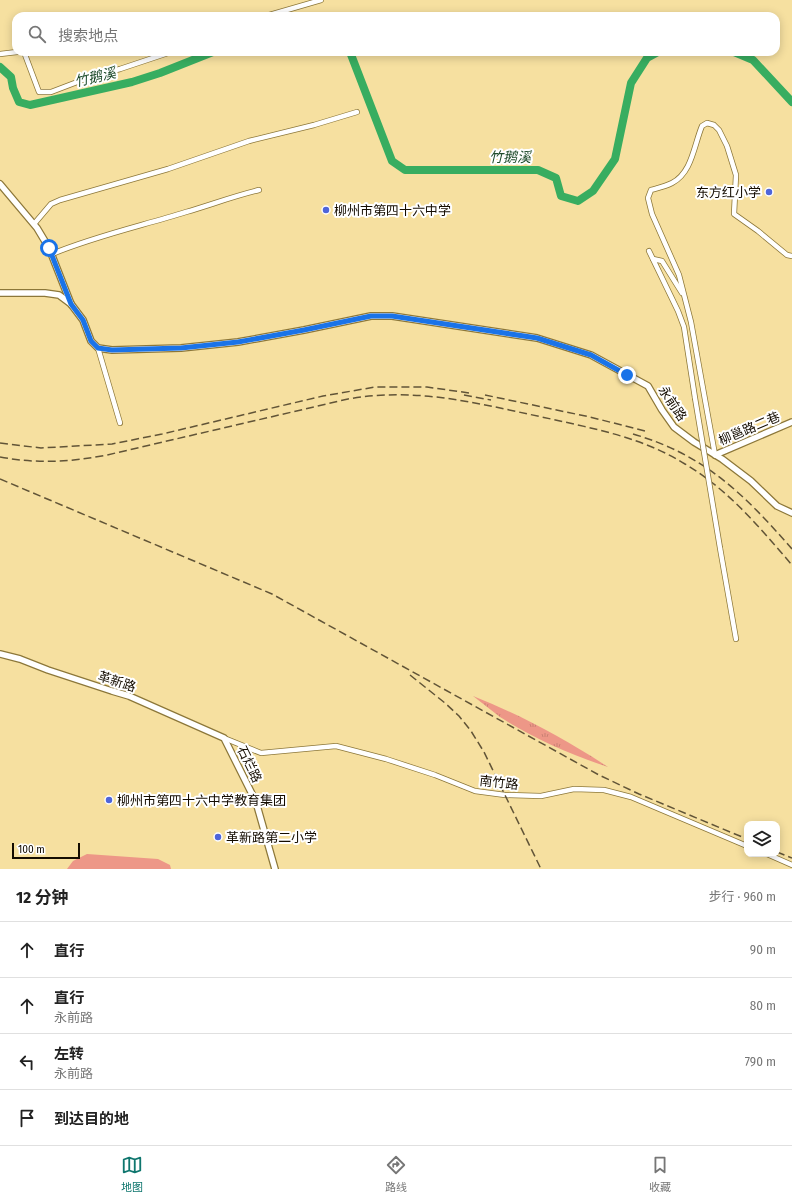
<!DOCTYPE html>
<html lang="zh">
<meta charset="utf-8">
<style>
body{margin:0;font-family:"Fira Sans Condensed","Noto Sans SC",sans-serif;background:#f2f2f2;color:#222}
.controls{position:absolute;right:12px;bottom:12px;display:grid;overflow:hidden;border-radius:8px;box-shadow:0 2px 10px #0003}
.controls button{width:36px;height:36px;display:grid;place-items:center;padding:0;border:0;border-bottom:1px solid #e0e0e0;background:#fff;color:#222;font:20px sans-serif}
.scale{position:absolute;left:12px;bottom:10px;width:68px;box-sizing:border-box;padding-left:4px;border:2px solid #140c00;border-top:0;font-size:11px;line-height:14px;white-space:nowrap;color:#140c00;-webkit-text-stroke:3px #fff;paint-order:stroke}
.stop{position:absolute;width:12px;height:12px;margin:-9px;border:3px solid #1a73e8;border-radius:50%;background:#fff}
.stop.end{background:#1a73e8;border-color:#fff;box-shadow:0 1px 4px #0008}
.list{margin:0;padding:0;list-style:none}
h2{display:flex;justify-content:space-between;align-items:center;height:52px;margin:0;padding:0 16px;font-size:17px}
h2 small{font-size:13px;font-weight:400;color:#767676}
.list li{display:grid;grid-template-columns:26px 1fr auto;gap:12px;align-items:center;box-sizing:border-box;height:56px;padding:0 16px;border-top:1px solid #e0e0e0}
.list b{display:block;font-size:15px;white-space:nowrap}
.list p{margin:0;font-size:13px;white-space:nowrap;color:#767676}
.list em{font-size:13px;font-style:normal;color:#767676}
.icon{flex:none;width:22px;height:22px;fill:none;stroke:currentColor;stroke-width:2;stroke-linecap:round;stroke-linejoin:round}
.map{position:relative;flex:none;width:792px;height:869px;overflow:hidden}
.search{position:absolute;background:#fff;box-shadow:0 2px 10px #0003;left:12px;right:12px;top:12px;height:44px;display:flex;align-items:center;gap:10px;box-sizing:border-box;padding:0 14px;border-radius:12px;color:#767676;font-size:15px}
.sheet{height:276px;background:#fff}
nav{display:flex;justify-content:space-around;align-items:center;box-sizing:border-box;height:56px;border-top:1px solid #e0e0e0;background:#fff;font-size:11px;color:#767676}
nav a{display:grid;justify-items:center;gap:2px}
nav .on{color:#0f766e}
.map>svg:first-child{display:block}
.grass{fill:url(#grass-tufts)}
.pitch{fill:#ed9787}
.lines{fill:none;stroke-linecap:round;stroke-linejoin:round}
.river{stroke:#38ad60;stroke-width:8}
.minor-casing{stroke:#8c7739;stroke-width:6}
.tertiary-casing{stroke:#8c7739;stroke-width:8}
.minor{stroke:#fff;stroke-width:4.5}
.tertiary{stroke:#fff;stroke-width:5.5}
.rail{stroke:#615437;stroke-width:1.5;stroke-dasharray:8 4;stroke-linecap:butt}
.minor-bridge-casing{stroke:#8c7739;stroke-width:6;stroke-linecap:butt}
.minor-bridge{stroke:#fff;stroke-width:4.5}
.route{stroke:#1a73e8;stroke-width:5}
.poi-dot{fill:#4e65da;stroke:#fff;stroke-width:1.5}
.labels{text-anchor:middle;stroke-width:4;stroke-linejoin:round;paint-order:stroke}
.poi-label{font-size:13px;fill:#140c00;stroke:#fff;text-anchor:start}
.street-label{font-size:13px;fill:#140c00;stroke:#fff}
.water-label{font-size:14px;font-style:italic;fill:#1e4b2b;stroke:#fff}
</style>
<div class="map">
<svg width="792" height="869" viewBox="0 0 792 869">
<defs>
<pattern id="grass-tufts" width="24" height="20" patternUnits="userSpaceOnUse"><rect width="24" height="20" fill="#ed9787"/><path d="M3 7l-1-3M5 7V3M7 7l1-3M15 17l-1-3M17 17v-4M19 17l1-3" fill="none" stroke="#ca8173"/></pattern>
</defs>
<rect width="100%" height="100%" fill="#f6e0a0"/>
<path class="grass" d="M473 696C521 715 565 739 608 767 571 755 533 738 500 717 491 710 482 703 473 696Z"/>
<polygon class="pitch" points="87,854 158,859 170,865 171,869 67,869 73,861"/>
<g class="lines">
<g class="river">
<polyline points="350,52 392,161 405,170 538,170 556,178 561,196 578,201 593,191 615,159 631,83 647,58 658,52"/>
<polyline points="734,52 753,60 792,102"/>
<polyline points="0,67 11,77 13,88 19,102 30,105 132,82 160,73 213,52"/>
</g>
<defs>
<g id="minor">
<polyline points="266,16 321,0"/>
<polyline points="24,52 39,92 51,92 93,76 120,69 171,52"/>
<polyline points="0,54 17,52"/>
<polyline points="34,224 51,204 60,200 168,169 249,141 314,125 357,112"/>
<polyline points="649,251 678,311 684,327 695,398"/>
<path d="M52 254C95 236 141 226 186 212 210 205 234 196 259 190"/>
<polyline points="653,259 662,261 682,293"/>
<polyline points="98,348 120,423"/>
<path d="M715 455 691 322 679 275 652 214 648 198 651 190C658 188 666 186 672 183 692 173 694 145 702 126L707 123 714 125 719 130 727 146 736 175 734 214 758 231 787 255 792 256"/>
<polyline points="720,548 736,639"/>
<polyline points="224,738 261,753 336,746 386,759 435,775 475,791 505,795 541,796 574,789 604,790 631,797 747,846"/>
<polyline points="767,854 792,865"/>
</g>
<g id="tertiary">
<polyline points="0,184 37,228 49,248 71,304"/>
<polyline points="0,293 45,293 59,295 71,304 83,320 91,341 98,348 112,350 181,348 238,342 304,330 371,316 392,316 537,338 591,355 648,386 662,410 674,427 694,442 722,459 751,481 777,506 792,513"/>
<polyline points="715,455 792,422"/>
<polyline points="0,654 20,659 48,670 112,691 129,696 224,738 256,802 275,869"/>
</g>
</defs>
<use href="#minor" class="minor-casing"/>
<use href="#tertiary" class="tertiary-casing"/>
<use href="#minor" class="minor"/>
<use href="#tertiary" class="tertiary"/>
<g class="rail">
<polyline points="464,395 491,400"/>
<polyline points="485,395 590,417 645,431"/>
<path d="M633 434C705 455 744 494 792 549"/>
<polyline points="0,443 41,448 112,444 162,434 323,396 375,387 427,387 469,393"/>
<path d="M0 457C38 464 70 462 107 455L348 399C418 387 475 403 542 417 591 428 642 437 685 464 729 490 760 528 792 565"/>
<polyline points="0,479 272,594 599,775 639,794 747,839"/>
<polyline points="410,675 445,703 459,716 471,731 484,752 541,869"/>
<polyline points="777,852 792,858"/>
</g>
<defs>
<polyline id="minor-bridge" points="695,398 720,548"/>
</defs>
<use href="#minor-bridge" class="minor-bridge-casing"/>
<use href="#minor-bridge" class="minor-bridge"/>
</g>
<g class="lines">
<polyline class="route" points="49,248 71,304 83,320 91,341 98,348 112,350 181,348 238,342 304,330 371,316 392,316 537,338 591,355 627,375"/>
</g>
<g class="poi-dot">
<circle cx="769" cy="192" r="4"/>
<circle cx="326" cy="210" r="4"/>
<circle cx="109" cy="800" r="4"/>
<circle cx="218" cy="837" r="4"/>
</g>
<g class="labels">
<g class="poi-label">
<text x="761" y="197" text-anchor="end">东方红小学</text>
<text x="334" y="215">柳州市第四十六中学</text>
<text x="117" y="805">柳州市第四十六中学教育集团</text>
<text x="226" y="842">革新路第二小学</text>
</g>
<g class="street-label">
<text transform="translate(673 403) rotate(56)" y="5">永前路</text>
<text transform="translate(749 428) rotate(-23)" y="5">柳邕路二巷</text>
<text transform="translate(117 681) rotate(18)" y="5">革新路</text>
<text transform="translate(250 764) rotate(64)" y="5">石烂路</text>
<text transform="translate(499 782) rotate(6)" y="5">南竹路</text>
</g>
<g class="water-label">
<text transform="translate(95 77) rotate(-13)" y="5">竹鹅溪</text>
<text x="510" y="162">竹鹅溪</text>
</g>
</g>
</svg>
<div class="controls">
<button><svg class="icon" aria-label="layers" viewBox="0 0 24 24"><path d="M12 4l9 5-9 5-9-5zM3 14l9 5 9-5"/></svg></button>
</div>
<div class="scale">100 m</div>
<div class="stop" style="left:49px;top:248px"></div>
<div class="stop end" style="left:627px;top:375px"></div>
<div class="search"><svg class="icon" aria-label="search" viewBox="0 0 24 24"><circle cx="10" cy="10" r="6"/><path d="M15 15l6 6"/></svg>搜索地点</div>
</div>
<section class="sheet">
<h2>12 分钟<small>步行 · 960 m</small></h2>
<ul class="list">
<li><svg class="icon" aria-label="ahead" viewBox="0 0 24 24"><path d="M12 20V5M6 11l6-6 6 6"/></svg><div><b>直行</b></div><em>90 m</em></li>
<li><svg class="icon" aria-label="ahead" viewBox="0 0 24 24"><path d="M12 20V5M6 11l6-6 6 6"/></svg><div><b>直行</b><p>永前路</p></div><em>80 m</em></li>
<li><svg class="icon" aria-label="left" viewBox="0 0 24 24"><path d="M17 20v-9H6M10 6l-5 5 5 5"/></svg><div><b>左转</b><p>永前路</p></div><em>790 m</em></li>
<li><svg class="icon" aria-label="arrive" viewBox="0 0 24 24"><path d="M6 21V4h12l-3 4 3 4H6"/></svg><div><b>到达目的地</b></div></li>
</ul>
</section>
<nav>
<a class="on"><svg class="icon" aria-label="map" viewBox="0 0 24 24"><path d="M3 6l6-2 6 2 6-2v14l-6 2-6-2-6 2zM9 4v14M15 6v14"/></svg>地图</a>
<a><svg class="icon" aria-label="directions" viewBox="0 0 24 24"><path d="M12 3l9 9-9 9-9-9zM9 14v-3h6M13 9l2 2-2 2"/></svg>路线</a>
<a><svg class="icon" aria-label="saved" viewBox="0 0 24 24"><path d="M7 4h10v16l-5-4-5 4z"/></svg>收藏</a>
</nav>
